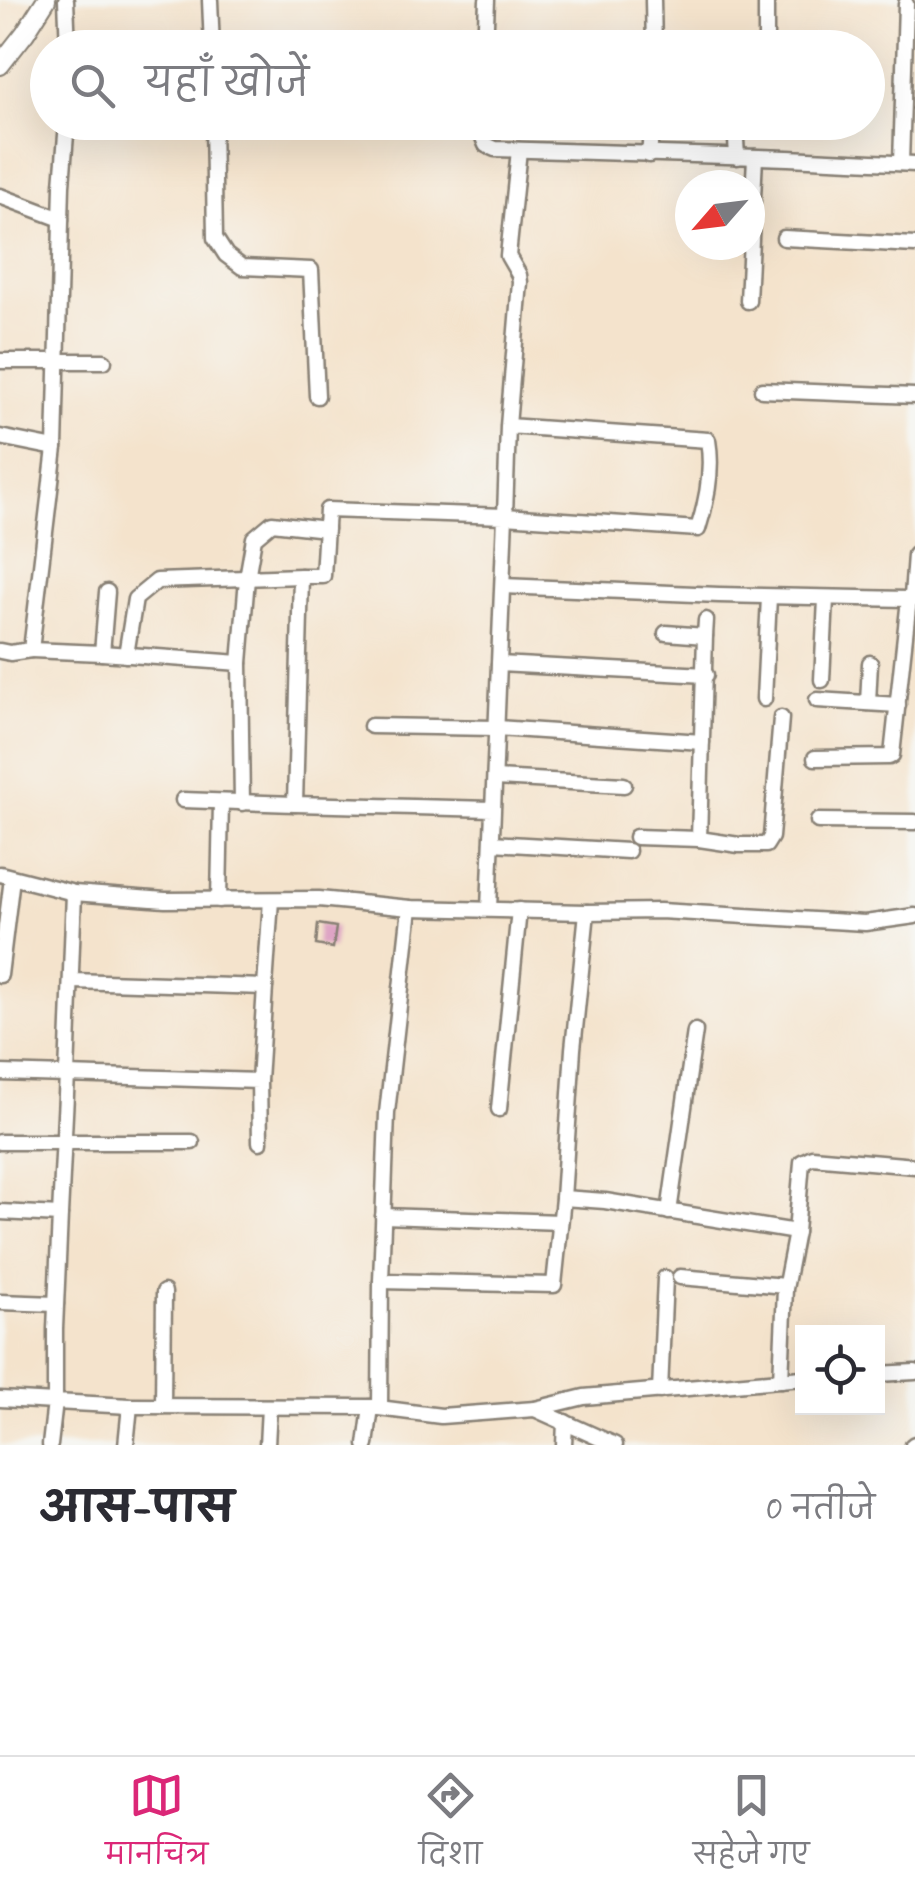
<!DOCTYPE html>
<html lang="hi">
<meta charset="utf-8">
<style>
body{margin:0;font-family:Mynerve,"Playpen Sans Deva",sans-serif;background:#f7f7f7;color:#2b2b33}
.controls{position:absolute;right:30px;bottom:30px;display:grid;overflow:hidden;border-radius:0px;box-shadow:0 10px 40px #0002}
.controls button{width:90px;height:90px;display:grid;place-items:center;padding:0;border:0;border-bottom:2px solid #e1e1e2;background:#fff;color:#2b2b33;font:50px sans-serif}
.compass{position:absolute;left:675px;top:170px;width:90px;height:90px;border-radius:50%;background:#fff;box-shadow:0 10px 40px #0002;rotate:242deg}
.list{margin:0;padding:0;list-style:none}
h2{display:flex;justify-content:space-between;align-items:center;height:130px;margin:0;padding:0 40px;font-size:42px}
h2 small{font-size:32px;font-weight:400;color:#7c7c81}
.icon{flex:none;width:55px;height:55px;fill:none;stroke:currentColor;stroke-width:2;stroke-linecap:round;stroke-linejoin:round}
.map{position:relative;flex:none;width:915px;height:1445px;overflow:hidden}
.search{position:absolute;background:#fff;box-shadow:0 10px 40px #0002;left:30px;right:30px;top:30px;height:110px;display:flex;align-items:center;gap:25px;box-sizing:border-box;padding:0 35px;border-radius:55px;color:#7c7c81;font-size:38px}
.sheet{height:310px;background:#fff}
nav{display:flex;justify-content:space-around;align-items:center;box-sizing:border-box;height:140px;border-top:2px solid #e1e1e2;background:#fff;font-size:28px;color:#7c7c81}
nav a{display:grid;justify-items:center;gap:5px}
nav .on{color:#db2777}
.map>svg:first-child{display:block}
.building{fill:#dea4c5}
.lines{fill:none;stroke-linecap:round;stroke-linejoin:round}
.minor-casing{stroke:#888074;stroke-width:19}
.tertiary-casing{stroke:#888074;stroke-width:22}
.minor{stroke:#fff;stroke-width:14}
.tertiary{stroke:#fff;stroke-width:18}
</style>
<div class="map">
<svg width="915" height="1445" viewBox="0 0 915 1445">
<rect width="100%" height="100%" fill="#f6f6f2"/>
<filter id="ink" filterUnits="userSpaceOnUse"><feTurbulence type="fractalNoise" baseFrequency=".01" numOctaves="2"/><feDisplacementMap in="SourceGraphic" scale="20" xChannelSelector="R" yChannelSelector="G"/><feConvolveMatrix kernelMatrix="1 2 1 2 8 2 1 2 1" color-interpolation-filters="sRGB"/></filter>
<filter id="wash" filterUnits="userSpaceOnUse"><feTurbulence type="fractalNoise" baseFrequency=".0048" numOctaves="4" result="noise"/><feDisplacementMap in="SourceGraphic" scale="40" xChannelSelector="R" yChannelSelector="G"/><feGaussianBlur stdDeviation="2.25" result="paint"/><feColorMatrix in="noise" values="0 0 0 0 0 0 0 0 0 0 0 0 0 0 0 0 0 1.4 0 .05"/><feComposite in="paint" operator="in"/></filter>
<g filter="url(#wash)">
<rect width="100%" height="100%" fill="#f4e3cc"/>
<g id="blocks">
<polygon class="building" points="318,924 336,927 333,948 316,945"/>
</g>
</g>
<g filter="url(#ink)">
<use href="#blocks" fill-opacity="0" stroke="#888074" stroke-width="2.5"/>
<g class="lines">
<defs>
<g id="minor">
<polyline points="66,0 68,48"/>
<polyline points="210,0 212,48"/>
<polyline points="653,0 654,48"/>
<polyline points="485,48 487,0"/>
<polyline points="766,48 766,0"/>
<polyline points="213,122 215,238 226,255 242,267 311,270 317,396"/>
<polyline points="482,122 482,135 486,145 495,149 788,158 915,164"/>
<polyline points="735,122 737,157"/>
<polyline points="649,155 652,122"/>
<polyline points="901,163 906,4"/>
<polyline points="0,196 61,219"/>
<polyline points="784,238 915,245"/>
<polyline points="748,301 755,157"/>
<polyline points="0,361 104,361"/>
<polyline points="762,390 915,396"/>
<path d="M508 426 708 440C713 469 707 501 698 529L505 516 508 426 520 282 519 275 508 256 519 150"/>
<polyline points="0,437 55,448"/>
<polyline points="503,586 719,595 907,599 912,596 915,555"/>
<polyline points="666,633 705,636 699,839"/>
<polyline points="705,636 706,620"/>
<polyline points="31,650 102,653 240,663 242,803"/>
<polyline points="0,651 10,653 31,650 55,448 62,185 67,122"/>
<polyline points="102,653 107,592"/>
<polyline points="126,655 135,599 157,581 301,576"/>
<polyline points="240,663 247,578 254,538 272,523 326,529"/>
<polyline points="499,664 706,675"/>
<polyline points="822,680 826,599"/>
<polyline points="764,699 769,597"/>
<polyline points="817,700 898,705"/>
<polyline points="868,703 870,663"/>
<polyline points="371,726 497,728 702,742"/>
<polyline points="815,758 889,757 892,755 909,599"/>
<polyline points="495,778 624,785"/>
<polyline points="183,800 295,804"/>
<polyline points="818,821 915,822"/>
<polyline points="636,837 699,839 739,845 766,845 771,837 781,718"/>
<polyline points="492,843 628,851"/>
<polyline points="0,874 74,893 165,900 319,899 410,908 587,912 660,911 865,923 915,916"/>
<polyline points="219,900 221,802"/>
<polyline points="489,909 505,516 327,510 323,576 301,576 295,804 493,809"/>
<polyline points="0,975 12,878"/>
<polyline points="72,981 265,987 271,900"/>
<polyline points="0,1073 67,1075 74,893"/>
<polyline points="259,1081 265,987"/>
<polyline points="499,1109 519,910"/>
<polyline points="0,1142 192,1142"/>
<polyline points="563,1198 605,1201 796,1232"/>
<polyline points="0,1212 60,1215 55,1329 55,1402 130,1406 126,1445"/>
<polyline points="669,1212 695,1031"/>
<polyline points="60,1215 67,1075 259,1081 260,1142"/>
<polyline points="383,1216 560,1222"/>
<polyline points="680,1277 785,1286"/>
<polyline points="381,1281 554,1285 563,1198 573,1049 587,912"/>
<polyline points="0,1302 56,1304"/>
<polyline points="878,1374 915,1372"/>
<polyline points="781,1380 785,1289 796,1232 802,1162 812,1157 915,1166"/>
<polyline points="660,1391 665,1278"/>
<polyline points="0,1399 55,1402 50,1445"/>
<polyline points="130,1406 371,1407"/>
<polyline points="163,1406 164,1292"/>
<polyline points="380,1408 381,1281 387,1113 410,908"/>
<polyline points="535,1409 615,1445"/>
<polyline points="267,1445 269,1407"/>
<polyline points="366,1445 371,1407 441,1416 535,1409 584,1397 802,1378"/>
<polyline points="564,1445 565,1422"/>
<polyline points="913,1445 915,1444"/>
</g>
<polyline id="tertiary" points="0,65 25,33 46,0"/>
</defs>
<use href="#minor" class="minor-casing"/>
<use href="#tertiary" class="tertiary-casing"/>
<use href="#minor" class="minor"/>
<use href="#tertiary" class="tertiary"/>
</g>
</g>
</svg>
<div class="controls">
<button><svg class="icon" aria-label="locate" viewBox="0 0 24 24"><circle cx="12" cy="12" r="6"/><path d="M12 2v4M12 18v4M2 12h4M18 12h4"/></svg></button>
</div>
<svg class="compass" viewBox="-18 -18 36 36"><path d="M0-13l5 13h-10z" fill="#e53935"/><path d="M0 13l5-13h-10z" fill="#7c7c81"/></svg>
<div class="search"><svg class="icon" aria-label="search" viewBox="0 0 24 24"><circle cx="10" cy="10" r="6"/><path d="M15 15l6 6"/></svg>यहाँ खोजें</div>
</div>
<section class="sheet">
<h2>आस-पास<small>0 नतीजे</small></h2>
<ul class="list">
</ul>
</section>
<nav>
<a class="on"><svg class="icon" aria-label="map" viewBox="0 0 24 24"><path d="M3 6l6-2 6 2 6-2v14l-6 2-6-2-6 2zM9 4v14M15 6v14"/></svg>मानचित्र</a>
<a><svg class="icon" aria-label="directions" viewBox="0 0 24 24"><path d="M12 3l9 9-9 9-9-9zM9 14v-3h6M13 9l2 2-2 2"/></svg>दिशा</a>
<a><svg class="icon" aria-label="saved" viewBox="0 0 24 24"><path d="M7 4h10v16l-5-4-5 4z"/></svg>सहेजे गए</a>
</nav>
